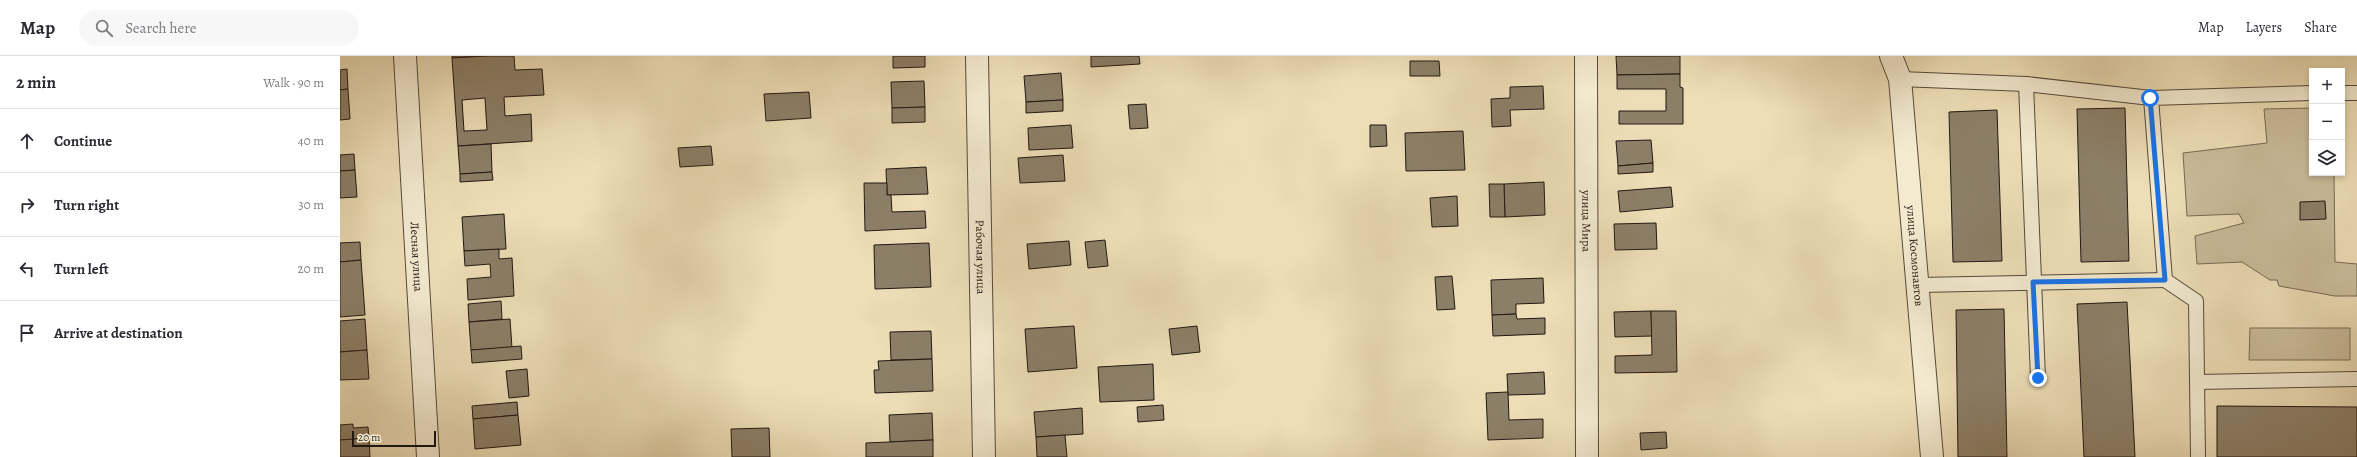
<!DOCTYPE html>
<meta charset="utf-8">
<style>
body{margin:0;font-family:Alegreya,serif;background:#f7f7f7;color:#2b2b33}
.controls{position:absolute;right:12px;top:12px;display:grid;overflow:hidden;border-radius:0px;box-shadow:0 2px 6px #0003}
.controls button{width:36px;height:36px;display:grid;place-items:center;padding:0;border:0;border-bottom:1px solid #e1e1e2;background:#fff;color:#2b2b33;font:20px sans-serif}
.scale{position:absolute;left:12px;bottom:10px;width:84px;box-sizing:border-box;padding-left:4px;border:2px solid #221812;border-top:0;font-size:11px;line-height:14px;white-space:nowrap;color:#221812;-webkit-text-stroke:3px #f3ead0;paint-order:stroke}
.stop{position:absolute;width:12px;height:12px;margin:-9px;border:3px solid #1a73e8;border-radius:50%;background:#fff}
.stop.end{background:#1a73e8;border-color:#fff;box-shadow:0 1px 4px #0008}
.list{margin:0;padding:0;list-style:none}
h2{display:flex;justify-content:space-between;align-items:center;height:52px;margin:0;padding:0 16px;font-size:17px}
h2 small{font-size:13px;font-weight:400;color:#7c7c81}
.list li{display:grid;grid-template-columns:26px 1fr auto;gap:12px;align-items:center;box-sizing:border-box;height:64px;padding:0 16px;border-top:1px solid #e1e1e2}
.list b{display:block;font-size:15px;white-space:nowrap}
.list em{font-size:13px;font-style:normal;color:#7c7c81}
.icon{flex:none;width:22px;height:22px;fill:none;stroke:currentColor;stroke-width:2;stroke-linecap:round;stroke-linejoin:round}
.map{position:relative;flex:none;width:2017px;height:401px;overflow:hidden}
header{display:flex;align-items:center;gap:24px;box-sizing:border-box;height:56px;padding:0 20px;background:#fff;border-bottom:1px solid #e1e1e2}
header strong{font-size:19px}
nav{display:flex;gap:22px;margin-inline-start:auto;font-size:14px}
.search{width:280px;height:36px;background:#f7f7f7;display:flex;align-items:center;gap:10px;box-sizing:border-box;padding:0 14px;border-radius:22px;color:#7c7c81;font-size:15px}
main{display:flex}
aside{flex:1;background:#fff}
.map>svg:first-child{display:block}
.green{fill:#cabc9b;stroke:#766a56}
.building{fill:#8c7f68;stroke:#221812;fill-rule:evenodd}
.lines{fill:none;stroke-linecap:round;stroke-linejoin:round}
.lane-casing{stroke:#554a3b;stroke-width:16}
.street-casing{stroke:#554a3b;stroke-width:24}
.lane{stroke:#f3ead0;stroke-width:14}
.street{stroke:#f3ead0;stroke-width:22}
.route{stroke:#1a73e8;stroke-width:5}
.labels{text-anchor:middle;stroke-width:3.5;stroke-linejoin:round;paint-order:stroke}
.street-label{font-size:12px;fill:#221812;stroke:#f3ead0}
</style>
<header>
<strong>Map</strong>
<div class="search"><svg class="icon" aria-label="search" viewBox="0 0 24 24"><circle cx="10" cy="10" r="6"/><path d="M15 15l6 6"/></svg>Search here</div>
<nav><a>Map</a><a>Layers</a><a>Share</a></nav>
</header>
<main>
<aside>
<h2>2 min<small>Walk · 90 m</small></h2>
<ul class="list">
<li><svg class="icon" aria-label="ahead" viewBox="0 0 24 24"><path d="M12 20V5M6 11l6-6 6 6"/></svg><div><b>Continue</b></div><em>40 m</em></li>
<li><svg class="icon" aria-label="right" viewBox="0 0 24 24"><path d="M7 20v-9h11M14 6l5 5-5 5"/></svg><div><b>Turn right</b></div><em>30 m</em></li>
<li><svg class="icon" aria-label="left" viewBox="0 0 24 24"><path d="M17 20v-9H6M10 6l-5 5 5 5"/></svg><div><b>Turn left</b></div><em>20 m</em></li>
<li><svg class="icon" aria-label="arrive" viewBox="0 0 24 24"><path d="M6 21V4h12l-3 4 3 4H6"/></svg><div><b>Arrive at destination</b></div></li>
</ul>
</aside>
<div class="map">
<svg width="2017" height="401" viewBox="0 0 2017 401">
<rect width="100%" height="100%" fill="#eddeb7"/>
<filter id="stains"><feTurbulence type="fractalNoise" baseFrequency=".005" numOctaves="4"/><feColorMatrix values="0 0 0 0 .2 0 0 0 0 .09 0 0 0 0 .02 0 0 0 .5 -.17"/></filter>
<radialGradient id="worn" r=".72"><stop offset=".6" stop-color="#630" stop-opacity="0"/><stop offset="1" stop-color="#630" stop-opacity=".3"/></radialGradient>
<g class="green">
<polygon points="1972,52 1972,117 1994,117 1995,206 2017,208 2017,240 1995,240 1939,230 1937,224 1930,224 1902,206 1857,208 1855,180 1904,167 1899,158 1847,160 1843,97 1927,87 1924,53"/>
<polygon points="1910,272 2010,272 2010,304 1909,304"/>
</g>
<g class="building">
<polygon points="112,0 147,0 112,2"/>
<path d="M147 0H174L175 14 202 13 204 39 164 41 165 60 191 58 192 85 118 90 112 2ZM145 42 147 74 124 75 122 44Z"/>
<polygon points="553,0 585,0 585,11 553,12"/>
<polygon points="751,0 799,0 800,8 751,11"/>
<polygon points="1276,0 1340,0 1340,18 1277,19"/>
<polygon points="1070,5 1099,5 1100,20 1070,20"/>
<polygon points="7,13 8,33 0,34 0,14"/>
<polygon points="721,17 723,44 686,46 684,20"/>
<polygon points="1340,18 1340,31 1343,32 1343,68 1279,68 1279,55 1326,55 1326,33 1277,33 1277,19"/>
<polygon points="584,25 585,51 552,52 551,26"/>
<polygon points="1203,30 1204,53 1170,54 1171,70 1152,71 1151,43 1170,42 1170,31"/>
<polygon points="8,33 10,63 0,64 0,34"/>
<polygon points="469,36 471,62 426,65 424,38"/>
<polygon points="723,44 723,55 686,57 686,46"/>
<polygon points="806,48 808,72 790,73 788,49"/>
<polygon points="585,51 585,66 552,67 552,52"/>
<polygon points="1785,52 1789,205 1741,206 1737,53"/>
<polygon points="1657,54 1662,205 1613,206 1609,56"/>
<polygon points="731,69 733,92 689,94 688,72"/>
<polygon points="1030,69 1046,69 1047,90 1030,91"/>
<polygon points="1123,75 1125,114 1066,115 1065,77"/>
<polygon points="1311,84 1313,107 1278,110 1276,85"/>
<polygon points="151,88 152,116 120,118 118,90"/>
<polygon points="371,90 373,109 340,111 338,92"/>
<polygon points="14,98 15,114 0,115 0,99"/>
<polygon points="723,99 725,125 680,127 678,102"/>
<polygon points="1313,107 1313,116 1278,118 1278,110"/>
<polygon points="586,111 588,138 547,139 546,113"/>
<polygon points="15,114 17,141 0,142 0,115"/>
<polygon points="152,116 153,124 120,126 120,118"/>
<polygon points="1204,126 1205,159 1165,161 1164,128"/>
<polygon points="524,127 547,127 547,139 551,139 552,156 585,155 586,172 525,175"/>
<polygon points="1149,128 1164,128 1165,161 1150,161"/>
<polygon points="1331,131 1333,151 1280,156 1278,135"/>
<polygon points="1117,140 1118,170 1092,171 1090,142"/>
<polygon points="1985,145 1986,163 1960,164 1960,146"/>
<polygon points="164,158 166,193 124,195 122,161"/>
<polygon points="1316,167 1317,193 1275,194 1274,168"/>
<polygon points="765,184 768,210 748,212 745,186"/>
<polygon points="729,185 731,209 689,213 687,188"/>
<polygon points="20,186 21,204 0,206 0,187"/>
<polygon points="589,187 591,231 535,233 534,189"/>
<polygon points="159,193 159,203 172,202 174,240 128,244 127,223 151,221 150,208 125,210 124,195"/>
<polygon points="21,204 25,259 0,261 0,206"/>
<polygon points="1112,220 1115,253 1097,254 1095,221"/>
<polygon points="1203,222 1204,247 1176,248 1176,258 1152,259 1151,224"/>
<polygon points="161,245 162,263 129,266 128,248"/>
<polygon points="1787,246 1795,401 1744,401 1737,248"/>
<polygon points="1664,253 1667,401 1618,401 1616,254"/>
<polygon points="1311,255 1312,280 1275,281 1274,256"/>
<polygon points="1311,255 1336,255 1337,316 1275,317 1275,300 1312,299"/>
<polygon points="1176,258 1177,263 1205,262 1205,278 1153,280 1152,259"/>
<polygon points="25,263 27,294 0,296 0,265"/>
<polygon points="170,263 172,292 131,294 129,266"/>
<polygon points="734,270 737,312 688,316 685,273"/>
<polygon points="857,270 860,296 832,299 829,273"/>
<polygon points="591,275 592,303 551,304 550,276"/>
<polygon points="181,290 182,303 132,307 131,294"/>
<polygon points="27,294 29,323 0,324 0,296"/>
<polygon points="592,303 593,335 535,337 534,314 539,314 538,305"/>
<polygon points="813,308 814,344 760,346 758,311"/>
<polygon points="187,313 189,340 169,342 166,315"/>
<polygon points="1204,316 1205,338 1168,339 1167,318"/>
<polygon points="1168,336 1169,364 1203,363 1203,382 1148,384 1146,337"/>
<polygon points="177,346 178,359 133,363 132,350"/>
<polygon points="823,349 824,364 798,366 797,351"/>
<polygon points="1877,350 2017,351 2017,401 1877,401"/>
<polygon points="742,352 743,378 696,381 694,356"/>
<polygon points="592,357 593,384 550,386 549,359"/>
<polygon points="178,359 181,389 135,393 133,363"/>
<polygon points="13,368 13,372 28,371 29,382 0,384 0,369"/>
<polygon points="429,372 430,401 392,401 391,373"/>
<polygon points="1326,376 1327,392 1301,394 1300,377"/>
<polygon points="725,379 727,401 697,401 696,381"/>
<polygon points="29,382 30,401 0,401 0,384"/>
<polygon points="593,384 593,401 526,401 526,387"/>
</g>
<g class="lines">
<defs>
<g id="lane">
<polyline points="1560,23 1686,28 1811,42"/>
<polyline points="1686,28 1698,322"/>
<polyline points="2002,37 2017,37"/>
<polyline points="1579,229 1825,224"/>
<polyline points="1857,326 2017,323"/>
<polyline points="1858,401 1856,245 1825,224 1811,42 1972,37"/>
</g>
<g id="street">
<path id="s1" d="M65 0 88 401"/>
<path id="s2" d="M637 0 644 401"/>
<path id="s3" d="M1246 0 1247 401"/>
<path id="s4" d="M1551 0 1560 23 1592 401"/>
</g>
</defs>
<use href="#lane" class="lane-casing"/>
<use href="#street" class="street-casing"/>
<use href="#lane" class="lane"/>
<use href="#street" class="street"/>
</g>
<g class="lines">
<polyline class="route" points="1698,322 1693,226 1825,224 1810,42"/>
</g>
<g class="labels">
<g class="street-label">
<text dy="4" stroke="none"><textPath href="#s3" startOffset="165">улица Мира</textPath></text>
<text dy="4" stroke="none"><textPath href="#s1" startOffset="201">Лесная улица</textPath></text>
<text dy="4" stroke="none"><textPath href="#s4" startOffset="202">улица Космонавтов</textPath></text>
<text dy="4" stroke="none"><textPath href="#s2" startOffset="201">Рабочая улица</textPath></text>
</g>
</g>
<rect width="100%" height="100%" filter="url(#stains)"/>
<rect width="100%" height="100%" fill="url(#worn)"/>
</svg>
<div class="controls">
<button>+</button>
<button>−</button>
<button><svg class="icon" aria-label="layers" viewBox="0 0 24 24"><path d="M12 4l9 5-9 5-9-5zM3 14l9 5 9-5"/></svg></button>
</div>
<div class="scale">20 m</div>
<div class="stop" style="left:1810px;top:42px"></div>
<div class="stop end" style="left:1698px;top:322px"></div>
</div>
</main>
